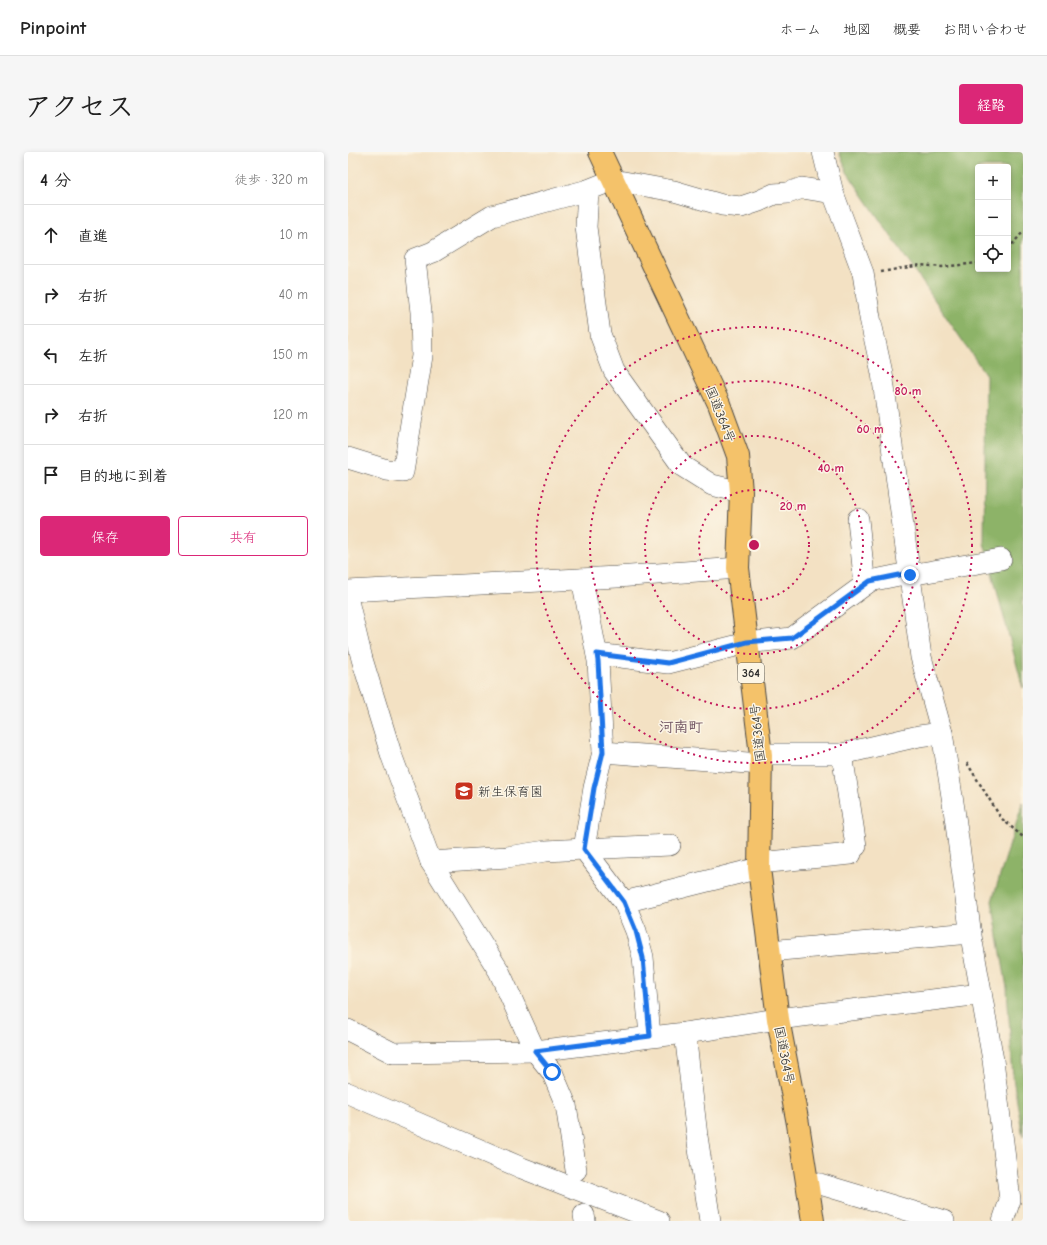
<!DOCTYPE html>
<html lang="ja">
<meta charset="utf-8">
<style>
body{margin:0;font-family:"Comic Neue","Klee One",sans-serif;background:#f6f6f6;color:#222}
.controls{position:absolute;right:12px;top:12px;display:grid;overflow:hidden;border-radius:4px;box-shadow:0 2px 6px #0003}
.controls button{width:36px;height:36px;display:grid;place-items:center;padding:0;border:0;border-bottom:1px solid #e0e0e0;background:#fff;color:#222;font:20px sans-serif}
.stop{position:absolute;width:12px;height:12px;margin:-9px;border:3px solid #1a73e8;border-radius:50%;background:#fff}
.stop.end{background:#1a73e8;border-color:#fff;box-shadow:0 1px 4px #0008}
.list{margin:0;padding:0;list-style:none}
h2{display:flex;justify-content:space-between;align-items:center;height:52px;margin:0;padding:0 16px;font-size:17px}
h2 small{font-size:13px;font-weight:400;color:#767676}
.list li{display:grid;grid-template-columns:26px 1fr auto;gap:12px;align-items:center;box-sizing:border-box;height:60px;padding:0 16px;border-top:1px solid #e0e0e0}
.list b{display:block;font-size:15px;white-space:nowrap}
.list em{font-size:13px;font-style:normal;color:#767676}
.actions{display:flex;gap:8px;padding:12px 16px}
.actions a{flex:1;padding:9px 0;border:1px solid #db2777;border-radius:4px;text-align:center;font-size:14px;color:#db2777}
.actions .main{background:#db2777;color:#fff}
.icon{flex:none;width:22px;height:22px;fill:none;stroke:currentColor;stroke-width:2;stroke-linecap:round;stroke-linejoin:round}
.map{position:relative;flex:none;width:675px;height:1069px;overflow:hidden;border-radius:4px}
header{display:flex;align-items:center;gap:24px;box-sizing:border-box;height:56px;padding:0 20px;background:#fff;border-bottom:1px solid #e0e0e0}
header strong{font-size:19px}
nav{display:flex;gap:22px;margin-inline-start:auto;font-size:14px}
.intro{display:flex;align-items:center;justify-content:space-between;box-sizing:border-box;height:96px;padding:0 24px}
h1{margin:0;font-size:28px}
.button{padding:10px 18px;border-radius:4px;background:#db2777;color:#fff;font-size:14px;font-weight:700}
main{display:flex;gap:24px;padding:0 24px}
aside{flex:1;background:#fff;border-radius:4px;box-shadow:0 2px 6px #0003}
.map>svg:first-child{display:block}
.forest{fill:#8db368;stroke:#5c6f4a;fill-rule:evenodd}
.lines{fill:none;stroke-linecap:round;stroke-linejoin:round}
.minor-casing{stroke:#494642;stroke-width:22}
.highway-casing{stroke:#494642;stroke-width:24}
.path{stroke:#494642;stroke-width:2.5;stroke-dasharray:3 3;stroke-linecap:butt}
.minor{stroke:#fff;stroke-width:21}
.highway{stroke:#f4c26a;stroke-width:22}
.route{stroke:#1a73e8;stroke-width:5}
.ring{fill:none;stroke:#c2185b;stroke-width:2;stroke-dasharray:2 4}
.labels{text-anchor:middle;stroke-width:3;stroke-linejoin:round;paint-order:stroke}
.shield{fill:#fcf5e5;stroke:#6a6863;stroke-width:1}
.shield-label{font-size:12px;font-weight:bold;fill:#2b2b2b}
.street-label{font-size:13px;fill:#2b2b2b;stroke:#fcf5e5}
.poi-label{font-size:13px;fill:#2b2b2b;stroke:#fcf5e5;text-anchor:start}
.quarter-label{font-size:15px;font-weight:bold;fill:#725664;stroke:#fcf5e5}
.centre{fill:#c2185b;stroke:#fcf5e5;stroke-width:2}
.ring-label{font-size:12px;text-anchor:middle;font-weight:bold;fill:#c2185b;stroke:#fcf5e5;stroke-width:3;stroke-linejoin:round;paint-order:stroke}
</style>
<header>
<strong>Pinpoint</strong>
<nav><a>ホーム</a><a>地図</a><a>概要</a><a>お問い合わせ</a></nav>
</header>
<div class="intro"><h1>アクセス</h1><a class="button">経路</a></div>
<main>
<aside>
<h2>4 分<small>徒歩 · 320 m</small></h2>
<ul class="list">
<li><svg class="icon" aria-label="ahead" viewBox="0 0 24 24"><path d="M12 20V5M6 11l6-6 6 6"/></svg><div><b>直進</b></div><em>10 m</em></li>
<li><svg class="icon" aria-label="right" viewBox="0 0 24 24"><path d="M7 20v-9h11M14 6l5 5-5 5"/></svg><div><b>右折</b></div><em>40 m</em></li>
<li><svg class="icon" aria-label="left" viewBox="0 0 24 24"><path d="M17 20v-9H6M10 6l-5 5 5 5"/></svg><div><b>左折</b></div><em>150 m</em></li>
<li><svg class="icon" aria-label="right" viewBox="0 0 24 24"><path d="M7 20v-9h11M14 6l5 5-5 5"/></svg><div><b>右折</b></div><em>120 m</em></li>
<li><svg class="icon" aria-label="arrive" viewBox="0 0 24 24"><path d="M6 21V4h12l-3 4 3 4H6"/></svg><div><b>目的地に到着</b></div></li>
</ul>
<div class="actions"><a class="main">保存</a><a>共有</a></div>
</aside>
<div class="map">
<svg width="675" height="1069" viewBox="0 0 675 1069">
<rect width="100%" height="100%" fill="#fcf5e5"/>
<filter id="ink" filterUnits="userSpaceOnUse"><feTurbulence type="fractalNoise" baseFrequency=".025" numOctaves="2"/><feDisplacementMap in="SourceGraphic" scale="8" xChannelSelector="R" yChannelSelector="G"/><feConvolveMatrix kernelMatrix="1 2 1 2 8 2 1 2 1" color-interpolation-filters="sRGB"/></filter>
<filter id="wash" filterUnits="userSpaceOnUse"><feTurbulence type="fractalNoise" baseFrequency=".012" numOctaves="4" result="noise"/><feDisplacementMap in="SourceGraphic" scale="16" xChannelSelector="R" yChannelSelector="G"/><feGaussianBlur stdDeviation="0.9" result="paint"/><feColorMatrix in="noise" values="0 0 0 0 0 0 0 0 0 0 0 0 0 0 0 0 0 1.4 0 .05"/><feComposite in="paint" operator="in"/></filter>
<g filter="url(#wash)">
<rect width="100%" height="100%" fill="#f3e1c3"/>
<g class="forest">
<path d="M491 0H675V536L636 391 638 223 499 20ZM630 15H660V117H630Z"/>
<polygon points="675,650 675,985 665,926 659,836 644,749"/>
</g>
</g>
<g filter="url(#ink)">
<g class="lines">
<defs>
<g id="minor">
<polyline points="475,0 485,41 515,121 522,166 534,221 573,505 594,581 606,657 623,784 645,908 662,1048 655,1069"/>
<polyline points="240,38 238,75 252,182 266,219 334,314 364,333 393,340"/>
<polyline points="0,306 39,318 55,320 74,204 73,160 67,107 85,100 144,64 240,38 265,28 326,39 374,53 393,55 411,49 426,42 440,41 454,36 485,41"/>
<polyline points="510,367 516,425 519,431"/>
<polyline points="562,423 653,407"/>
<polyline points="0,439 269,425 390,416"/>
<polyline points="0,449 14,507 44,605 83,710 151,819 187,899 204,920 218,953 228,1018"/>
<polyline points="249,502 320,511 399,491 444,486 522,429 561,421"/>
<polyline points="255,600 413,612"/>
<polyline points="494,602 508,694"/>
<polyline points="413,603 421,602 494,602 571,584 594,581"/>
<polyline points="236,697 276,750 288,779 295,805 302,884"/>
<polyline points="236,697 322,693"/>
<polyline points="83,710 159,705 198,699 236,697 246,636 255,600 250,509 234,427"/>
<polyline points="411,711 503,702"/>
<polyline points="276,750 411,716"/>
<polyline points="421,799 623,781"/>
<polyline points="0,878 45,901 187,899 337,881 430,867 633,842"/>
<polyline points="337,881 349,984 362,1069"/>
<polyline points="0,941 174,1016 311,1069"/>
<polyline points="459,1030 472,1032 596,1069"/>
<polyline points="236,1063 237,1069"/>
</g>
<polyline id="highway" points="252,0 371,252 390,304 393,340 390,416 413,603 411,716 430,867 450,972 465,1069"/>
</defs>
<use href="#minor" class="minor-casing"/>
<use href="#highway" class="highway-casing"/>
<g class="path">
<polyline points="660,97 675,80"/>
<polyline points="533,120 572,113 594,115 630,111"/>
<polyline points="619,611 653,666 675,685"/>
</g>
<use href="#minor" class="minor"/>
<use href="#highway" class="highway"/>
</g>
</g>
<g class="lines" filter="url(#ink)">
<polyline class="route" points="204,920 187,899 302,884 295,806 288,779 276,750 236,697 246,636 255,600 250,509 249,502 320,511 399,490 444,486 522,429 561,421 562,423"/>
</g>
<g class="ring">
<circle cx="406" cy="393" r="55"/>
<circle cx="406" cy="393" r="109"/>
<circle cx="406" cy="393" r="164"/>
<circle cx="406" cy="393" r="218"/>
</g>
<defs>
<symbol id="school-square" viewBox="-11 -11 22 22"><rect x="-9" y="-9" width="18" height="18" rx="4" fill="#c8321e" stroke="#fcf5e5"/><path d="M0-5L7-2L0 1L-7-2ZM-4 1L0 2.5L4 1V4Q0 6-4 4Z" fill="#fff"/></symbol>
</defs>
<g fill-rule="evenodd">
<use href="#school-square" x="105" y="628" width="22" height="22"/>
</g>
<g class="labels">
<rect class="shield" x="390" y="511" width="26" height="20" rx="3"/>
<g class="shield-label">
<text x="403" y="525">364</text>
</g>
<g class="street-label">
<text transform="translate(373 262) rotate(68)" y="5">国道364号</text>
<text transform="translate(409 581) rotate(-96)" y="5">国道364号</text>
<text transform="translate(437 903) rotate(79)" y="5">国道364号</text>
</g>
<g class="poi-label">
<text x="130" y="644">新生保育園</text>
</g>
<g class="quarter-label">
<text x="333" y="580">河南町</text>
</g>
</g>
<circle cx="406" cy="393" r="6" class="centre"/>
<g class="ring-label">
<text x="560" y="243">80 m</text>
<text x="522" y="281">60 m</text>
<text x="483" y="320">40 m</text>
<text x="445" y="358">20 m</text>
</g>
</svg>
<div class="controls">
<button>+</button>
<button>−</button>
<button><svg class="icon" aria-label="locate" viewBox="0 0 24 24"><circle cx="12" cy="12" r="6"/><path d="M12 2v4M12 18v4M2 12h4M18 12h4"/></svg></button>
</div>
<div class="stop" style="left:204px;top:920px"></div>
<div class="stop end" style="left:562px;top:423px"></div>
</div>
</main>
